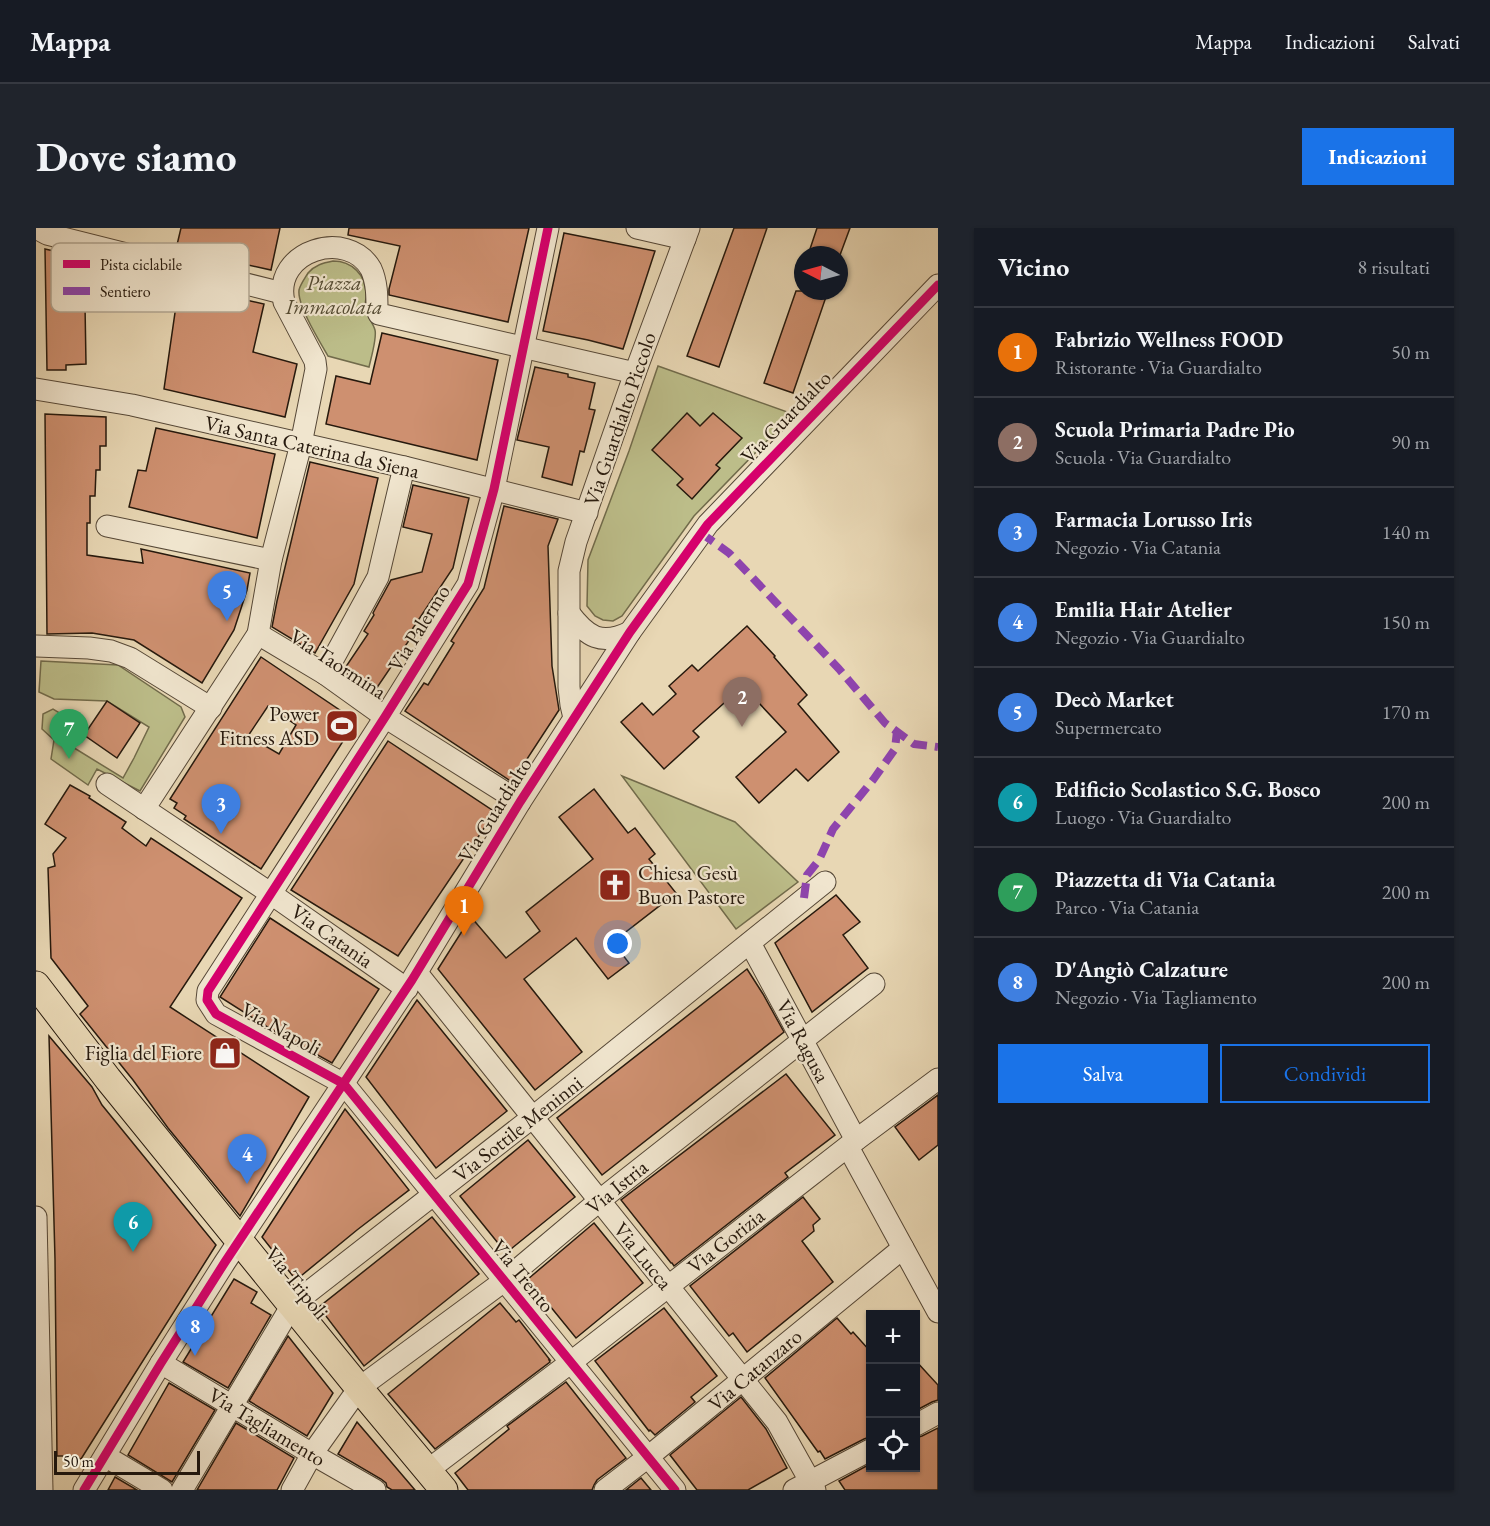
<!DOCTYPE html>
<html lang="it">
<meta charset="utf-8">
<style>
body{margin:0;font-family:"EB Garamond",serif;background:#20242c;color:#f1f3f6}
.controls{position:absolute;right:18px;bottom:18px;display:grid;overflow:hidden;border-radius:0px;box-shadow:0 2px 4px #0004}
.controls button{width:54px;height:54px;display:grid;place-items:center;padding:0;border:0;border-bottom:2px solid #363941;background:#171b24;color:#f1f3f6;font:30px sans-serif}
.compass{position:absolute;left:758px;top:18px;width:54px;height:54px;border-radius:50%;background:#171b24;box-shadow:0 2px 4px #0004;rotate:276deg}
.scale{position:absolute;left:18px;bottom:15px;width:146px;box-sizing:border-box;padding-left:6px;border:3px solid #26190d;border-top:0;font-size:16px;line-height:21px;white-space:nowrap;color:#26190d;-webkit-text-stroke:4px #f0e5ce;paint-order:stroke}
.you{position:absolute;left:582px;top:716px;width:21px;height:21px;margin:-15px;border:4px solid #fff;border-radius:50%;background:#1a73e8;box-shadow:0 0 0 9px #1a73e833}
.badge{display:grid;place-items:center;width:39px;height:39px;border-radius:50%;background:#1a73e8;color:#fff;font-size:20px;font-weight:700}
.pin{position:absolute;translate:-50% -50px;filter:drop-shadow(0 2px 3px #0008)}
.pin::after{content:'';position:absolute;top:32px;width:21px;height:18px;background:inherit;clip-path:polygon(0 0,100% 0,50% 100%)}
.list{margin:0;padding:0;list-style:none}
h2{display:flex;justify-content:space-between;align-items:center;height:78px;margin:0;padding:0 24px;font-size:26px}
h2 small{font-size:20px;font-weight:400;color:#9ea1a6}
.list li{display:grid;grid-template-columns:39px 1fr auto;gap:18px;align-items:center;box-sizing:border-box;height:90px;padding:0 24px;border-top:2px solid #363941}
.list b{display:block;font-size:22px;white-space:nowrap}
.list p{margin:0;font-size:20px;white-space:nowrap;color:#9ea1a6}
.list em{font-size:20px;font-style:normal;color:#9ea1a6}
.actions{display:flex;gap:12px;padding:18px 24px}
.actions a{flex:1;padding:14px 0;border:2px solid #1a73e8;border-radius:0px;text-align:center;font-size:21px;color:#1a73e8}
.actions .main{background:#1a73e8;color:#fff}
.icon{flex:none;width:33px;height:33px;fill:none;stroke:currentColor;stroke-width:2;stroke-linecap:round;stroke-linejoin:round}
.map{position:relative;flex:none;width:902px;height:1262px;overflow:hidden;border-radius:0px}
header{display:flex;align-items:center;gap:36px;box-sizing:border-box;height:84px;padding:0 30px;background:#171b24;border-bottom:2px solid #363941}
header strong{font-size:28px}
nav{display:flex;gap:33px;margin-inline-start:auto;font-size:21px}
.intro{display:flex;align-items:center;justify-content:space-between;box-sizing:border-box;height:144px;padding:0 36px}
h1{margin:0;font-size:42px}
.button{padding:15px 27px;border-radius:0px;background:#1a73e8;color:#fff;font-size:21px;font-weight:700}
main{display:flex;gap:36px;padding:0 36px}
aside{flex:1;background:#171b24;border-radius:0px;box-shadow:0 2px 4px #0004}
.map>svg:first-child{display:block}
.green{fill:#bcbd89;stroke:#716b4b;stroke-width:1.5}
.building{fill:#ce9070;stroke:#26190d;stroke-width:1.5;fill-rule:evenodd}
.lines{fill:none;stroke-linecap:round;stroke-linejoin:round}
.minor-casing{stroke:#564837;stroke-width:23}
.major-casing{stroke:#26190d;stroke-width:29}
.minor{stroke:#f0e5ce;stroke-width:21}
.major{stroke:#e8d7b4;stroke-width:27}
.quiet{stroke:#8e44ad;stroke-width:8;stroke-dasharray:15 8;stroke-linecap:butt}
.cycleway-casing{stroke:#f0e5ce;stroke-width:13}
.cycleway{stroke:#d6006c;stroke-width:9}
.labels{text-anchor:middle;stroke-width:4.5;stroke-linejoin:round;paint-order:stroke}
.park-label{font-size:21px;font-style:italic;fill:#534a32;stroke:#f0e5ce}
.street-label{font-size:21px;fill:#26190d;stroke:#f0e5ce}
.poi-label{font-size:21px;fill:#26190d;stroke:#f0e5ce;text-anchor:end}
.key{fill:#f0e5ce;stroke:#b3a894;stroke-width:1.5}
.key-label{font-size:16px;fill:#26190d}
</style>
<header>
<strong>Mappa</strong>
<nav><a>Mappa</a><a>Indicazioni</a><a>Salvati</a></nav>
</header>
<div class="intro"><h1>Dove siamo</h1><a class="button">Indicazioni</a></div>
<main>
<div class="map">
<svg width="902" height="1262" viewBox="0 0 902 1262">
<rect width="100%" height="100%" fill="#e8d7b4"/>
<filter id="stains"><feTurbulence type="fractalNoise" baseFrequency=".00333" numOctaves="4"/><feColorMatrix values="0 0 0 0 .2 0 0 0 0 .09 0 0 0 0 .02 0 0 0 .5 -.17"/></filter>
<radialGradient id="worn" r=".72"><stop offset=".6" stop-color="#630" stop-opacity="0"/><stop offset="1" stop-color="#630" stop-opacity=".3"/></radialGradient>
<g class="green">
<path d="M297 33C316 33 330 47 330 66 331 71 328 76 329 80 330 88 337 94 339 102 341 110 335 130 333 139L292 128C284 114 261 77 263 62 264 57 269 50 272 45 279 37 287 35 297 33Z"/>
<polygon points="622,138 757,186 658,288 586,388 577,393 567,392 559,388 551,378 552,332 593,223"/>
<polygon points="5,433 82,437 145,479 149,489 104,563 61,541 52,557 15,531 18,512 6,501 7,486 17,481 37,493 35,518 87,550 98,530 113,499 71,473 18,471 3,464"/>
<polygon points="586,548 699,594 762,654 700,701"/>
</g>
<g class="building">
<polygon points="145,0 244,0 235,42 140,21"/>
<polygon points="313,0 493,0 472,94 353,67 353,61 364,18 312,7"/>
<polygon points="698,0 731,0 683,139 651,128"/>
<polygon points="781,0 814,0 804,27 772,27"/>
<polygon points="528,5 619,23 587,121 552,112 507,103"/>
<polygon points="9,21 97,41 91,78 49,77 50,136 30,137 30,142 11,142"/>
<polygon points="143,57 228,76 217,124 261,136 249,189 128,161"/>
<polygon points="760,63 792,63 757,165 728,155"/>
<polygon points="346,105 462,132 441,232 290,196 300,148 334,156"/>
<polygon points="499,139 532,146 532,149 559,155 553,181 559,182 548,224 544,223 536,257 506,249 513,219 481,212"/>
<polygon points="651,185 664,198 677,185 706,210 680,237 684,240 656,271 641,257 647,251 616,222"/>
<polygon points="9,186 70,189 70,218 64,218 64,242 60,242 59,268 54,268 54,295 51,295 51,327 107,335 105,321 214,345 211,362 198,402 166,455 98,412 56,405 11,406"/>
<polygon points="120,200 239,226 221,310 93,279 102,242 110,243"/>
<polygon points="274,234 342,250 318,356 279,425 236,399 241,373"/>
<polygon points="377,257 433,270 417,340 371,409 374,411 338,464 307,443 332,406 328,403 338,387 337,385 355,352 386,344 396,306 367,299"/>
<polygon points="468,278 522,291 512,318 516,438 523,482 476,554 369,483 388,455 392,457 418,415 415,413 448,360"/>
<polygon points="711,398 739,428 738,429 771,467 762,476 803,524 772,553 760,541 723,575 700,549 750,504 707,458 657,503 663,509 628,541 585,494 606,475 617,487 640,466 633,458 656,437 662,443"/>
<path d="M225 429 320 493 225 641 148 591 150 588 138 580 141 575 134 571ZM232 478 260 497 243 526 212 508Z"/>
<polygon points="71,473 104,495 81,530 48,507"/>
<polygon points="352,513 459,584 362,728 255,662"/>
<polygon points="34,557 54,568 53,570 90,594 86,600 110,618 115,610 206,670 134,779 273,869 204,988 132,900 97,852 44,786 52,778 15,730 12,640 19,638 17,626 30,610 9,596"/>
<polygon points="558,561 592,605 599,600 619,626 613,631 640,665 577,714 593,735 572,751 540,710 488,751 546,824 499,862 402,741 435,689 470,730 504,703 490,684 557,631 523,589"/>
<polygon points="800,667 824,694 807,707 832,740 776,784 739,715"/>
<polygon points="234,690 343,761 296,835 233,800 184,769"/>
<polygon points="711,741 727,766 748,804 566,947 521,890"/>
<polygon points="381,772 471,883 400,940 330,849"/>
<polygon points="13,808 56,859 66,877 180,1017 45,1231 37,1228 21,1228 19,1031"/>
<polygon points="750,846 799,907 749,945 752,949 638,1038 636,1035 635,1035 585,972"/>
<polygon points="902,867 902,917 883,932 859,899"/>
<polygon points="309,881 373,962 321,1002 260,1052 226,1009"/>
<polygon points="492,912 539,969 470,1025 424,968"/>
<polygon points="767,969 784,991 777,997 778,1003 766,1013 797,1054 711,1124 697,1105 693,1108 654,1058"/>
<polygon points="396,989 443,1046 328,1138 283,1079"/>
<polygon points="558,995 607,1055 540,1110 492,1051"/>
<polygon points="198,1051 221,1064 215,1075 235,1087 192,1160 147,1134"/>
<polygon points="464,1075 480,1094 483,1092 514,1132 513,1132 514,1134 399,1221 352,1166"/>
<polygon points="628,1080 681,1148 655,1169 659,1174 619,1207 614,1202 613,1203 559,1133"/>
<polygon points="801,1090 815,1106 817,1104 834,1123 834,1209 828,1211 789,1231 784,1223 782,1224 729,1150"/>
<polygon points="252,1108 297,1165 271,1208 213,1173"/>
<polygon points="879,1132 902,1157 902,1172 896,1174 879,1183"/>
<polygon points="530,1154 590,1230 561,1252 558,1257 556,1262 432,1262 419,1245 473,1201 471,1198"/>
<polygon points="133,1155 179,1182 136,1254 92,1227"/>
<polygon points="705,1169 730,1201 751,1240 712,1262 661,1262 634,1227"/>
<polygon points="321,1194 379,1262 356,1262 351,1259 350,1255 345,1251 302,1226"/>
<polygon points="200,1195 258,1230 241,1262 161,1262"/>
<polygon points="902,1200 902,1262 809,1262 803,1253 834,1236 834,1239 879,1239 879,1210 886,1208"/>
<polygon points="79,1249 101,1262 72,1262"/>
<polygon points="605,1250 615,1262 590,1262"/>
</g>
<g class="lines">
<defs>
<g id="minor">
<polyline points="0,0 11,6 246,65"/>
<polyline points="512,0 458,261 432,356 349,489 172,763 171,772 180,786 308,856 639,1262"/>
<polyline points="601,0 649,11"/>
<polyline points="0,161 96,177 368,239 551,285"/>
<polyline points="71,298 235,332"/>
<path d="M533 385C551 409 565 418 594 404"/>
<polyline points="222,406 289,446 349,489 484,574"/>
<polyline points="0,418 53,420 75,423 94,430 175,480"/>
<polyline points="289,446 342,349 368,239"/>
<polyline points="538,490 535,477 533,459 533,343 540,314 599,145 653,0"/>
<polyline points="71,556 234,665 371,761"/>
<path d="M108 581 222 406 235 332 265 216 280 141 279 133 248 74C236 22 312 0 335 41 341 54 341 68 341 82L343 86 599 145"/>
<polyline points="714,715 820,912"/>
<polyline points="381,745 741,1194 779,1262"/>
<polyline points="812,919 902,1084"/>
<polyline points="0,989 6,1262"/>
<polyline points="125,1135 276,1226 339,1262"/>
<polyline points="880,1197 902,1185"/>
<polyline points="69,1228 126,1262"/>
<polyline points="392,1242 534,1135 820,912 902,851"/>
<polyline points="48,1262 125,1135 189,1034 376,752 484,574 594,404 672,296 902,57"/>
<polyline points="146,1262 256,1077 497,889 789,654"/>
<polyline points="256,1262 276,1226 323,1160 468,1053 563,973 838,756"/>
<polyline points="569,1262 612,1229 867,1020"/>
<polyline points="758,1262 834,1222"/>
</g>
<polyline id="major" points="0,757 72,851 323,1160 408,1262"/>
</defs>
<use href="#minor" class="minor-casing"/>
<use href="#major" class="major-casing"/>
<use href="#minor" class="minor"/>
<use href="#major" class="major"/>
<g class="quiet">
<polyline points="665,305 693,325 803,441 849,495 878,516 902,519"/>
<polyline points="768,670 771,647 783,632 797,601 837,552 859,521 861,503"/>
</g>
<defs>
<g id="cycleway">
<polyline points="512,0 458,261 432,356 349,489 172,763 171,772 180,786 308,856 639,1262"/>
<polyline points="48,1262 125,1135 189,1034 376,752 484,574 594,404 672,296 902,57"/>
</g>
</defs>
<use href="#cycleway" class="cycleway-casing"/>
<use href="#cycleway" class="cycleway"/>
</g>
<defs>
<symbol id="stadium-square" viewBox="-11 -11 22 22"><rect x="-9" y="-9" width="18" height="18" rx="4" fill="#8f2418" stroke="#f0e5ce"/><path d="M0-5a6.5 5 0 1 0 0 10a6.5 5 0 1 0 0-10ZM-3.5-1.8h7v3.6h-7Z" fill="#fff"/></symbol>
<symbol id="church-square" viewBox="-11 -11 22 22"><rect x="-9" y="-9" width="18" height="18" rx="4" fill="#8f2418" stroke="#f0e5ce"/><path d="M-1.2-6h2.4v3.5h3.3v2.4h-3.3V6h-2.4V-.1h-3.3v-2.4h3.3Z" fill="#fff"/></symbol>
<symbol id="shop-square" viewBox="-11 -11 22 22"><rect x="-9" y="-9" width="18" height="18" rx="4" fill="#8f2418" stroke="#f0e5ce"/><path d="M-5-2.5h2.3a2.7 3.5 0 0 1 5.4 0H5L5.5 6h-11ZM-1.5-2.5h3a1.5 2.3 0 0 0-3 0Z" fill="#fff"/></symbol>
</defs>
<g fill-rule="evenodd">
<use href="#stadium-square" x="287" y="479" width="38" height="38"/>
<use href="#church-square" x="560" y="638" width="38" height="38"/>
<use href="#shop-square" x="170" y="806" width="38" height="38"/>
</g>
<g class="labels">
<g class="park-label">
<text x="298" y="62">Piazza<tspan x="298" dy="24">Immacolata</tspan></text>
</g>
<g class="street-label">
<text transform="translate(750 189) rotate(-46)" y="7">Via Guardialto</text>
<text transform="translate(584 191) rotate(-71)" y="7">Via Guardialto Piccolo</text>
<text transform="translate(276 219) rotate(13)" y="7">Via Santa Caterina da Siena</text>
<text transform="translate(383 400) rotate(-58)" y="7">Via Palermo</text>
<text transform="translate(302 436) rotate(33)" y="7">Via Taormina</text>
<text transform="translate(459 582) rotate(-58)" y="7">Via Guardialto</text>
<text transform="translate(296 708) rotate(35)" y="7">Via Catania</text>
<text transform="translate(245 801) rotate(29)" y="7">Via Napoli</text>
<text transform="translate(767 813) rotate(62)" y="7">Via Ragusa</text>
<text transform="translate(482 901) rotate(-38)" y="7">Via Sottile Meninni</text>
<text transform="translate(581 959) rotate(-39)" y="7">Via Istria</text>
<text transform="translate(690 1013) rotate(-38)" y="7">Via Gorizia</text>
<text transform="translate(607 1028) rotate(51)" y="7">Via Lucca</text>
<text transform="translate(487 1048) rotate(51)" y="7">Via Trento</text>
<text transform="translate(261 1055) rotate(51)" y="7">Via Tripoli</text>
<text transform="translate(719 1142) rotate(-40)" y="7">Via Catanzaro</text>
<text transform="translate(231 1199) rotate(31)" y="7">Via Tagliamento</text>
</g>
<g class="poi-label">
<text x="283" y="493">Power<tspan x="283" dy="24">Fitness ASD</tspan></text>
<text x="602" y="652" text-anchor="start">Chiesa Gesù<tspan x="602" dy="24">Buon Pastore</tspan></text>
<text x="166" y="832">Figlia del Fiore</text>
</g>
</g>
<rect x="15" y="15" width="198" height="69" rx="9" class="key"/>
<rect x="27" y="32" width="27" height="8" fill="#d6006c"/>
<rect x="27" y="59" width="27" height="8" fill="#8e44ad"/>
<g class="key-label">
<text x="64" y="42">Pista ciclabile</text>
<text x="64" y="69">Sentiero</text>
</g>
<rect width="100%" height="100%" filter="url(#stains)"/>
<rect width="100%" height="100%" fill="url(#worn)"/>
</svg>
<div class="controls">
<button>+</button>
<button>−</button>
<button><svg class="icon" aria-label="locate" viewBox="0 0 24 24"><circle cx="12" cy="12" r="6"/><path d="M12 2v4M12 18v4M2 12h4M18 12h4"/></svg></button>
</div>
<svg class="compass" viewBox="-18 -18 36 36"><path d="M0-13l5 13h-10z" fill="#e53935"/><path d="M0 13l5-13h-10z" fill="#9ea1a6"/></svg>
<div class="scale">50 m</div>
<div class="you"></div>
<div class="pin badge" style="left:428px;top:708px;background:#e8710a">1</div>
<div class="pin badge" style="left:706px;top:499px;background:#8d6e63">2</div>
<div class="pin badge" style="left:185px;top:606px;background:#3f7fe0">3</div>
<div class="pin badge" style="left:211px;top:956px;background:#3f7fe0">4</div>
<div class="pin badge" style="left:191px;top:393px;background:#3f7fe0">5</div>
<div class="pin badge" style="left:97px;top:1024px;background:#0f9aa8">6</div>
<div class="pin badge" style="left:33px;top:531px;background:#2e9e5b">7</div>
<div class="pin badge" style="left:159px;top:1128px;background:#3f7fe0">8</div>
</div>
<aside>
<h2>Vicino<small>8 risultati</small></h2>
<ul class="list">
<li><span class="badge" style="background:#e8710a">1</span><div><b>Fabrizio Wellness FOOD</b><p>Ristorante · Via Guardialto</p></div><em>50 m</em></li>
<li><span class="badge" style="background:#8d6e63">2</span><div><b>Scuola Primaria Padre Pio</b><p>Scuola · Via Guardialto</p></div><em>90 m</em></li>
<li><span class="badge" style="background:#3f7fe0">3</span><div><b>Farmacia Lorusso Iris</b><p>Negozio · Via Catania</p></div><em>140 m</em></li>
<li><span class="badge" style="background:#3f7fe0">4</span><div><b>Emilia Hair Atelier</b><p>Negozio · Via Guardialto</p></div><em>150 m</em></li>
<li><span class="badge" style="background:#3f7fe0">5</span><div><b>Decò Market</b><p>Supermercato</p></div><em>170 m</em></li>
<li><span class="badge" style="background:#0f9aa8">6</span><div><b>Edificio Scolastico S.G. Bosco</b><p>Luogo · Via Guardialto</p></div><em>200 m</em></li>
<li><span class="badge" style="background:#2e9e5b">7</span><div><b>Piazzetta di Via Catania</b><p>Parco · Via Catania</p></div><em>200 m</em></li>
<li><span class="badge" style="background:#3f7fe0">8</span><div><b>D'Angiò Calzature</b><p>Negozio · Via Tagliamento</p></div><em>200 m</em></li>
</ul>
<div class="actions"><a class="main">Salva</a><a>Condividi</a></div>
</aside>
</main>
